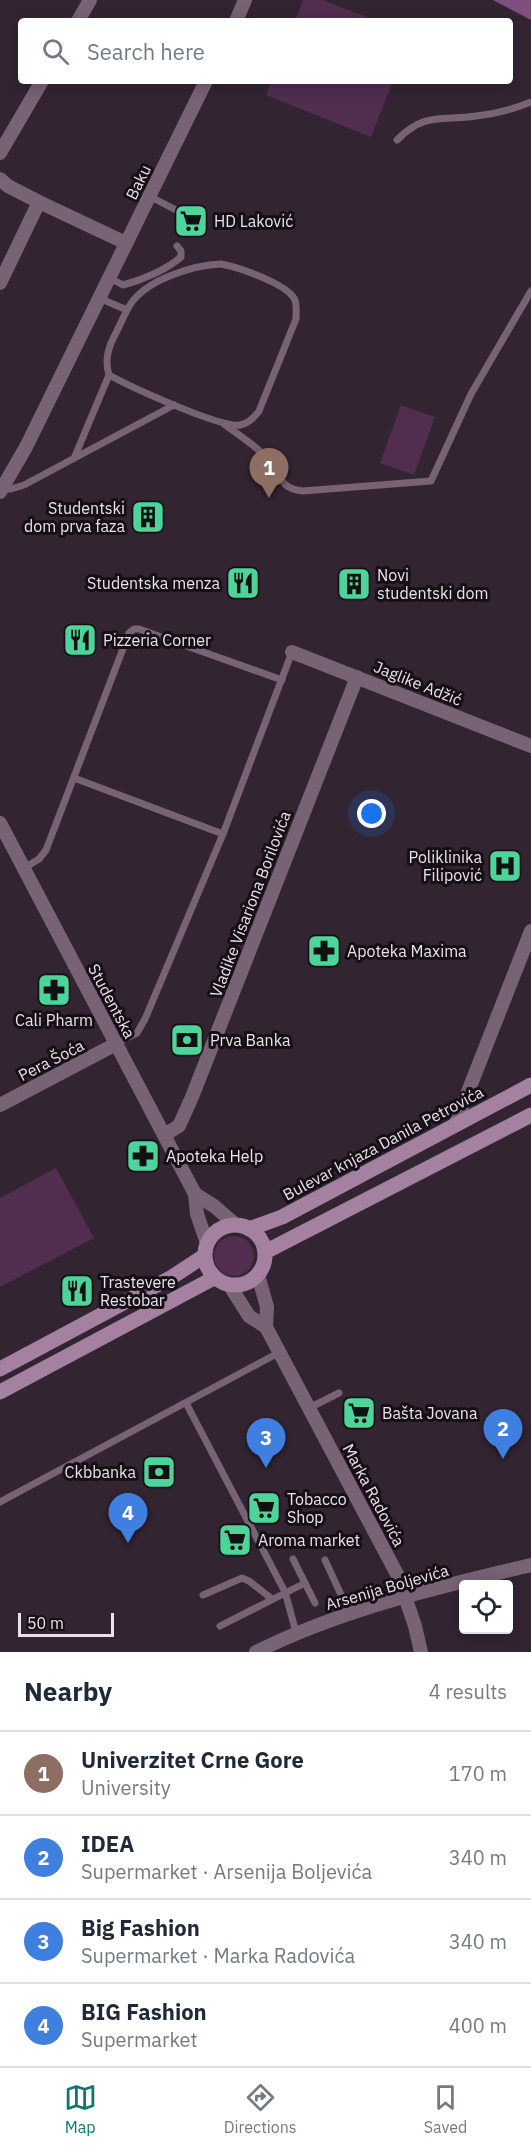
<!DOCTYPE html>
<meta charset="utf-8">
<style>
body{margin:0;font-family:"IBM Plex Sans",sans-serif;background:#f2f2f3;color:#1f2937}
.controls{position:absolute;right:18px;bottom:18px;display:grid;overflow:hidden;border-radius:6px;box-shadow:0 3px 15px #0003}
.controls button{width:54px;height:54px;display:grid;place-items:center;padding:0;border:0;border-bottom:2px solid #e0e1e3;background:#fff;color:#1f2937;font:30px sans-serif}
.scale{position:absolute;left:18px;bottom:15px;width:96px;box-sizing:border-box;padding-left:6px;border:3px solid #ebe1ea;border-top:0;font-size:16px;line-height:21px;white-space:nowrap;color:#ebe1ea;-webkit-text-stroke:4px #161016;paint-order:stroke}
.you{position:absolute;left:372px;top:814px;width:21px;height:21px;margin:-15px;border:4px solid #fff;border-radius:50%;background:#1a73e8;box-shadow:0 0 0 9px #1a73e833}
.badge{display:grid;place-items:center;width:39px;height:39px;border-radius:50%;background:#0f766e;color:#fff;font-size:20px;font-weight:700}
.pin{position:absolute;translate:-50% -50px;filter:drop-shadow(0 2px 3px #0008)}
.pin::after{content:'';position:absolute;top:32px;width:21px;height:18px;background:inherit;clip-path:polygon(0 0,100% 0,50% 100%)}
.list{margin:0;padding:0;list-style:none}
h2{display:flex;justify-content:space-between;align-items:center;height:78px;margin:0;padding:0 24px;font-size:26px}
h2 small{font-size:20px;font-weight:400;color:#747a83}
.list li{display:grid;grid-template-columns:39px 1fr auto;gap:18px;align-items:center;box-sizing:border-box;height:84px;padding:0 24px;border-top:2px solid #e0e1e3}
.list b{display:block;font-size:22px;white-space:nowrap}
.list p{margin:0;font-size:20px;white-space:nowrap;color:#747a83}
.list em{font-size:20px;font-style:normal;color:#747a83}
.icon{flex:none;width:33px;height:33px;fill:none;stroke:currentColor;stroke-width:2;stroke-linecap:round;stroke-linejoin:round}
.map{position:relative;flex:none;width:531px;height:1652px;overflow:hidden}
.search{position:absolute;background:#fff;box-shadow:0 3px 15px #0003;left:18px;right:18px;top:18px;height:66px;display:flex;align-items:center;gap:15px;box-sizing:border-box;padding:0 21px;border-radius:6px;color:#747a83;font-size:22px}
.sheet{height:414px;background:#fff}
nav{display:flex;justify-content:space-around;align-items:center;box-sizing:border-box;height:84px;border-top:2px solid #e0e1e3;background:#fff;font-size:16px;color:#747a83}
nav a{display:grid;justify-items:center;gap:3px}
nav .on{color:#0f766e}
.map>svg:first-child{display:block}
.green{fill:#512d4f}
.forest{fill:#7f4f7d}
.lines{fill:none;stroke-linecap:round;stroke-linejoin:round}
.service{stroke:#786276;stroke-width:7}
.minor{stroke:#786276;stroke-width:14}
.secondary{stroke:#a481a1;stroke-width:15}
.labels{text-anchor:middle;stroke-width:6;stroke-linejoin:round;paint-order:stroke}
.street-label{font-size:16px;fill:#ebe1ea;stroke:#161016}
.poi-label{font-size:16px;fill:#ebe1ea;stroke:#161016;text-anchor:start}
</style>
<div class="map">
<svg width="531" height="1652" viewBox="0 0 531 1652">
<rect width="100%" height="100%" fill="#322431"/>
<g class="green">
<polygon points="303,0 323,0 377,21 295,21"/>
<polygon points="271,81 393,81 371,137 266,95"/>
<polygon points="401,405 435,417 414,475 380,463"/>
<polygon points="56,1168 94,1238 0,1287 0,1198"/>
<circle cx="234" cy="1256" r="20"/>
</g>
<polygon class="forest" points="493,0 531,0 531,20"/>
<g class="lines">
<g class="service">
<path d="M397 140C424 112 441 121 476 116 494 114 514 109 531 102"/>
<polyline points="149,196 176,210"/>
<path d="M221 264C238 267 288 284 295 300 297 306 296 313 296 319L259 411C254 418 249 423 240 425 220 428 131 387 109 375 104 359 109 345 117 331 122 321 126 310 132 302 149 279 194 265 221 264Z"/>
<path d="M108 277 123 285C142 280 166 270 181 257V251L177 246"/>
<polyline points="99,298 127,310"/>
<path d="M225 425C239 435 255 445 267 458 282 472 277 489 303 491L431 481 471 394 531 291"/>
<polyline points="75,456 109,375"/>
<polyline points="2,489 11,489 24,485 174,405"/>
<polyline points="74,778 223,834"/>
<polyline points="24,868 39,859 46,850 129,633 134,629 139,629 282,680"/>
<polyline points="116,1044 137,1033 145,1019 223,834 292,652"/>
<polyline points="186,1403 285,1592 296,1632"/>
<polyline points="309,1408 339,1393"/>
<polyline points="0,1502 280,1352"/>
<polyline points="293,1559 315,1603"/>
<polyline points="325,1560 350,1614"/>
<polyline points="203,1595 242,1578 249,1581 272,1599"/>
<polyline points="220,1626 305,1583"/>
</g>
<g class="minor">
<polyline points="78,21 90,0"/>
<polyline points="236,21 245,0"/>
<polyline points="0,153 42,81"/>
<polyline points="0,179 8,186 39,202 126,243"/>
<polyline points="0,283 39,202"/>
<polyline points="0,492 26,447 206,81"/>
<polyline points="292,652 531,746"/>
<polyline points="0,823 195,1194 197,1214 207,1243"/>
<polyline points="0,1105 116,1044"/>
<polyline points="455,1125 531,931"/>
<polyline points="164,1135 179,1126 192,1097 357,677"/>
<polyline points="195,1194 214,1206 236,1225"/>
<polyline points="258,1275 267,1307 266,1327"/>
<polyline points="230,1286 249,1316 266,1327 398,1576 415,1626 421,1652"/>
<path d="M256 1652C342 1609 438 1587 531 1565"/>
</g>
<g class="secondary">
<circle cx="235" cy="1255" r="30"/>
<polyline points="249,1229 282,1217 531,1085"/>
<polyline points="265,1252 531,1115"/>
<polyline points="0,1369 172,1277 204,1256"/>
<polyline points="0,1392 214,1278"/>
</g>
</g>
<defs>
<symbol id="supermarket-square" viewBox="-11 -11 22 22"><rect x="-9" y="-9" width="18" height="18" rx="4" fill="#4cd49b" stroke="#161016"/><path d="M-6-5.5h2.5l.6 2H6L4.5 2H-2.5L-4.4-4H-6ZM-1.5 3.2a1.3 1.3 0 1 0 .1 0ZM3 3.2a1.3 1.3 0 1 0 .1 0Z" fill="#111"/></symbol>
<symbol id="building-square" viewBox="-11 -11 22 22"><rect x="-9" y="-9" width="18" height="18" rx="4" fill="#4cd49b" stroke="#161016"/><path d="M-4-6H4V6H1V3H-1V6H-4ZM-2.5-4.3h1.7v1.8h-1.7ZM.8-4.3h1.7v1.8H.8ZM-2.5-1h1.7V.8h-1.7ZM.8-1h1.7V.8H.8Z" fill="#111"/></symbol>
<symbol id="restaurant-square" viewBox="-11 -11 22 22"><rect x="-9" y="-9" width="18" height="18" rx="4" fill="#4cd49b" stroke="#161016"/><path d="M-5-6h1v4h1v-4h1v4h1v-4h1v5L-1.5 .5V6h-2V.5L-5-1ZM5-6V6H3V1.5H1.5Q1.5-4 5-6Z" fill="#111"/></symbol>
<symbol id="hospital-square" viewBox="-11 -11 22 22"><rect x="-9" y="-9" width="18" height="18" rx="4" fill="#4cd49b" stroke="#161016"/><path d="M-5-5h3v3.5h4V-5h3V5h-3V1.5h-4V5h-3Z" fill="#111"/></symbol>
<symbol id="pharmacy-square" viewBox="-11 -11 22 22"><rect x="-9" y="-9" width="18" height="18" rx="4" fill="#4cd49b" stroke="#161016"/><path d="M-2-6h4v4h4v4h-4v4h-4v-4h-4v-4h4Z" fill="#111"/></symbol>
<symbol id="bank-square" viewBox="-11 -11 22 22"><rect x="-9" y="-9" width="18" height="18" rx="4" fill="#4cd49b" stroke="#161016"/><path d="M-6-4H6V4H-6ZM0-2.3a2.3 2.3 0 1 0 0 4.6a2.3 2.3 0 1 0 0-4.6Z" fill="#111"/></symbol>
</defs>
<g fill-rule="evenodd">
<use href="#supermarket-square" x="172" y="202" width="38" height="38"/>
<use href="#building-square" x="129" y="498" width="38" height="38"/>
<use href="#restaurant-square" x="224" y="564" width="38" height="38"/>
<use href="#building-square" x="335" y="565" width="38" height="38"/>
<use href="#restaurant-square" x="61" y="621" width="38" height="38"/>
<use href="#hospital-square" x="486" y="847" width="38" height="38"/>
<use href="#pharmacy-square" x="305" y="932" width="38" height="38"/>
<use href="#pharmacy-square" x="35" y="971" width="38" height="38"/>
<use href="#bank-square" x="168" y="1021" width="38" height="38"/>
<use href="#pharmacy-square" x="124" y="1137" width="38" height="38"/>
<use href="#restaurant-square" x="58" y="1272" width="38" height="38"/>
<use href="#supermarket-square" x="340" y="1394" width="38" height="38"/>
<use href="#bank-square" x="140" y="1453" width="38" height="38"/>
<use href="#supermarket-square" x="245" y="1489" width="38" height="38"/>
<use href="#supermarket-square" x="216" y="1521" width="38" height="38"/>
</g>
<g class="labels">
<g class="street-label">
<text transform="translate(138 182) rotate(-64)" y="6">Baku</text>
<text transform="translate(418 683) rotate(22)" y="6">Jaglike Adžić</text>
<text transform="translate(250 904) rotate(-69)" y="6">Vladike Visariona Borilovića</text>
<text transform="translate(112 1001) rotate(62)" y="6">Studentska</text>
<text transform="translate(51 1060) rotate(-27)" y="6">Pera Šoća</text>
<text transform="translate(383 1143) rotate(-28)" y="6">Bulevar knjaza Danila Petrovića</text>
<text transform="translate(374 1495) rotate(62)" y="6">Marka Radovića</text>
<text transform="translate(387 1587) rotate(-16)" y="6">Arsenija Boljevića</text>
</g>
<g class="poi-label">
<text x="214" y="227">HD Laković</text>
<text x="125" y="514" text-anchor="end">Studentski<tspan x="125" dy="18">dom prva faza</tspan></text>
<text x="377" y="581">Novi<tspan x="377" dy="18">studentski dom</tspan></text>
<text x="220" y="589" text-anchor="end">Studentska menza</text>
<text x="103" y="646">Pizzeria Corner</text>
<text x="482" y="863" text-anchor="end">Poliklinika<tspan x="482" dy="18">Filipović</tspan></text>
<text x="347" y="957">Apoteka Maxima</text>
<text x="54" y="1026" text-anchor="middle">Cali Pharm</text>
<text x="210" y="1046">Prva Banka</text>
<text x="166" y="1162">Apoteka Help</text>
<text x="100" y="1288">Trastevere<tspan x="100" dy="18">Restobar</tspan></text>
<text x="382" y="1419">Bašta Jovana</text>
<text x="136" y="1478" text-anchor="end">Ckbbanka</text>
<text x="287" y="1505">Tobacco<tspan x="287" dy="18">Shop</tspan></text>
<text x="258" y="1546">Aroma market</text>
</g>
</g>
</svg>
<div class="controls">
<button><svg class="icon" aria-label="locate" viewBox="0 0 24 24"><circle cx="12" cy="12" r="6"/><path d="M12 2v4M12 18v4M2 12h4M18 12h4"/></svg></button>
</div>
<div class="scale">50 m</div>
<div class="you"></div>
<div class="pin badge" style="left:269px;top:498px;background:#8d6e63">1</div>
<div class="pin badge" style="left:503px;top:1459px;background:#3f7fe0">2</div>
<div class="pin badge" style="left:266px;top:1468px;background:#3f7fe0">3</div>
<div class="pin badge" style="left:128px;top:1543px;background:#3f7fe0">4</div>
<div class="search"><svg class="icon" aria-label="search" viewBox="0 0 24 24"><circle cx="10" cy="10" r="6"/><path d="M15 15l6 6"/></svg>Search here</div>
</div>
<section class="sheet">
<h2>Nearby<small>4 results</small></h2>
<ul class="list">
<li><span class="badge" style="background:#8d6e63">1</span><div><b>Univerzitet Crne Gore</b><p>University</p></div><em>170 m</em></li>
<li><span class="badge" style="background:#3f7fe0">2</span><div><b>IDEA</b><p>Supermarket · Arsenija Boljevića</p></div><em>340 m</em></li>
<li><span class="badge" style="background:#3f7fe0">3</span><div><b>Big Fashion</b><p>Supermarket · Marka Radovića</p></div><em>340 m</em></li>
<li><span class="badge" style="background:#3f7fe0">4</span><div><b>BIG Fashion</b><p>Supermarket</p></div><em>400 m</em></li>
</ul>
</section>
<nav>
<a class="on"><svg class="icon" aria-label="map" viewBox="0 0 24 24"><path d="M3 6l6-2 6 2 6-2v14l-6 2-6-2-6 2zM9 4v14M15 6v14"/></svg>Map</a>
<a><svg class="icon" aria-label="directions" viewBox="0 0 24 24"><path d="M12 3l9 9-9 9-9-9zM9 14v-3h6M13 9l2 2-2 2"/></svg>Directions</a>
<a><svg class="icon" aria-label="saved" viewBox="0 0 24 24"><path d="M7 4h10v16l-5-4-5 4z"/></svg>Saved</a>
</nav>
